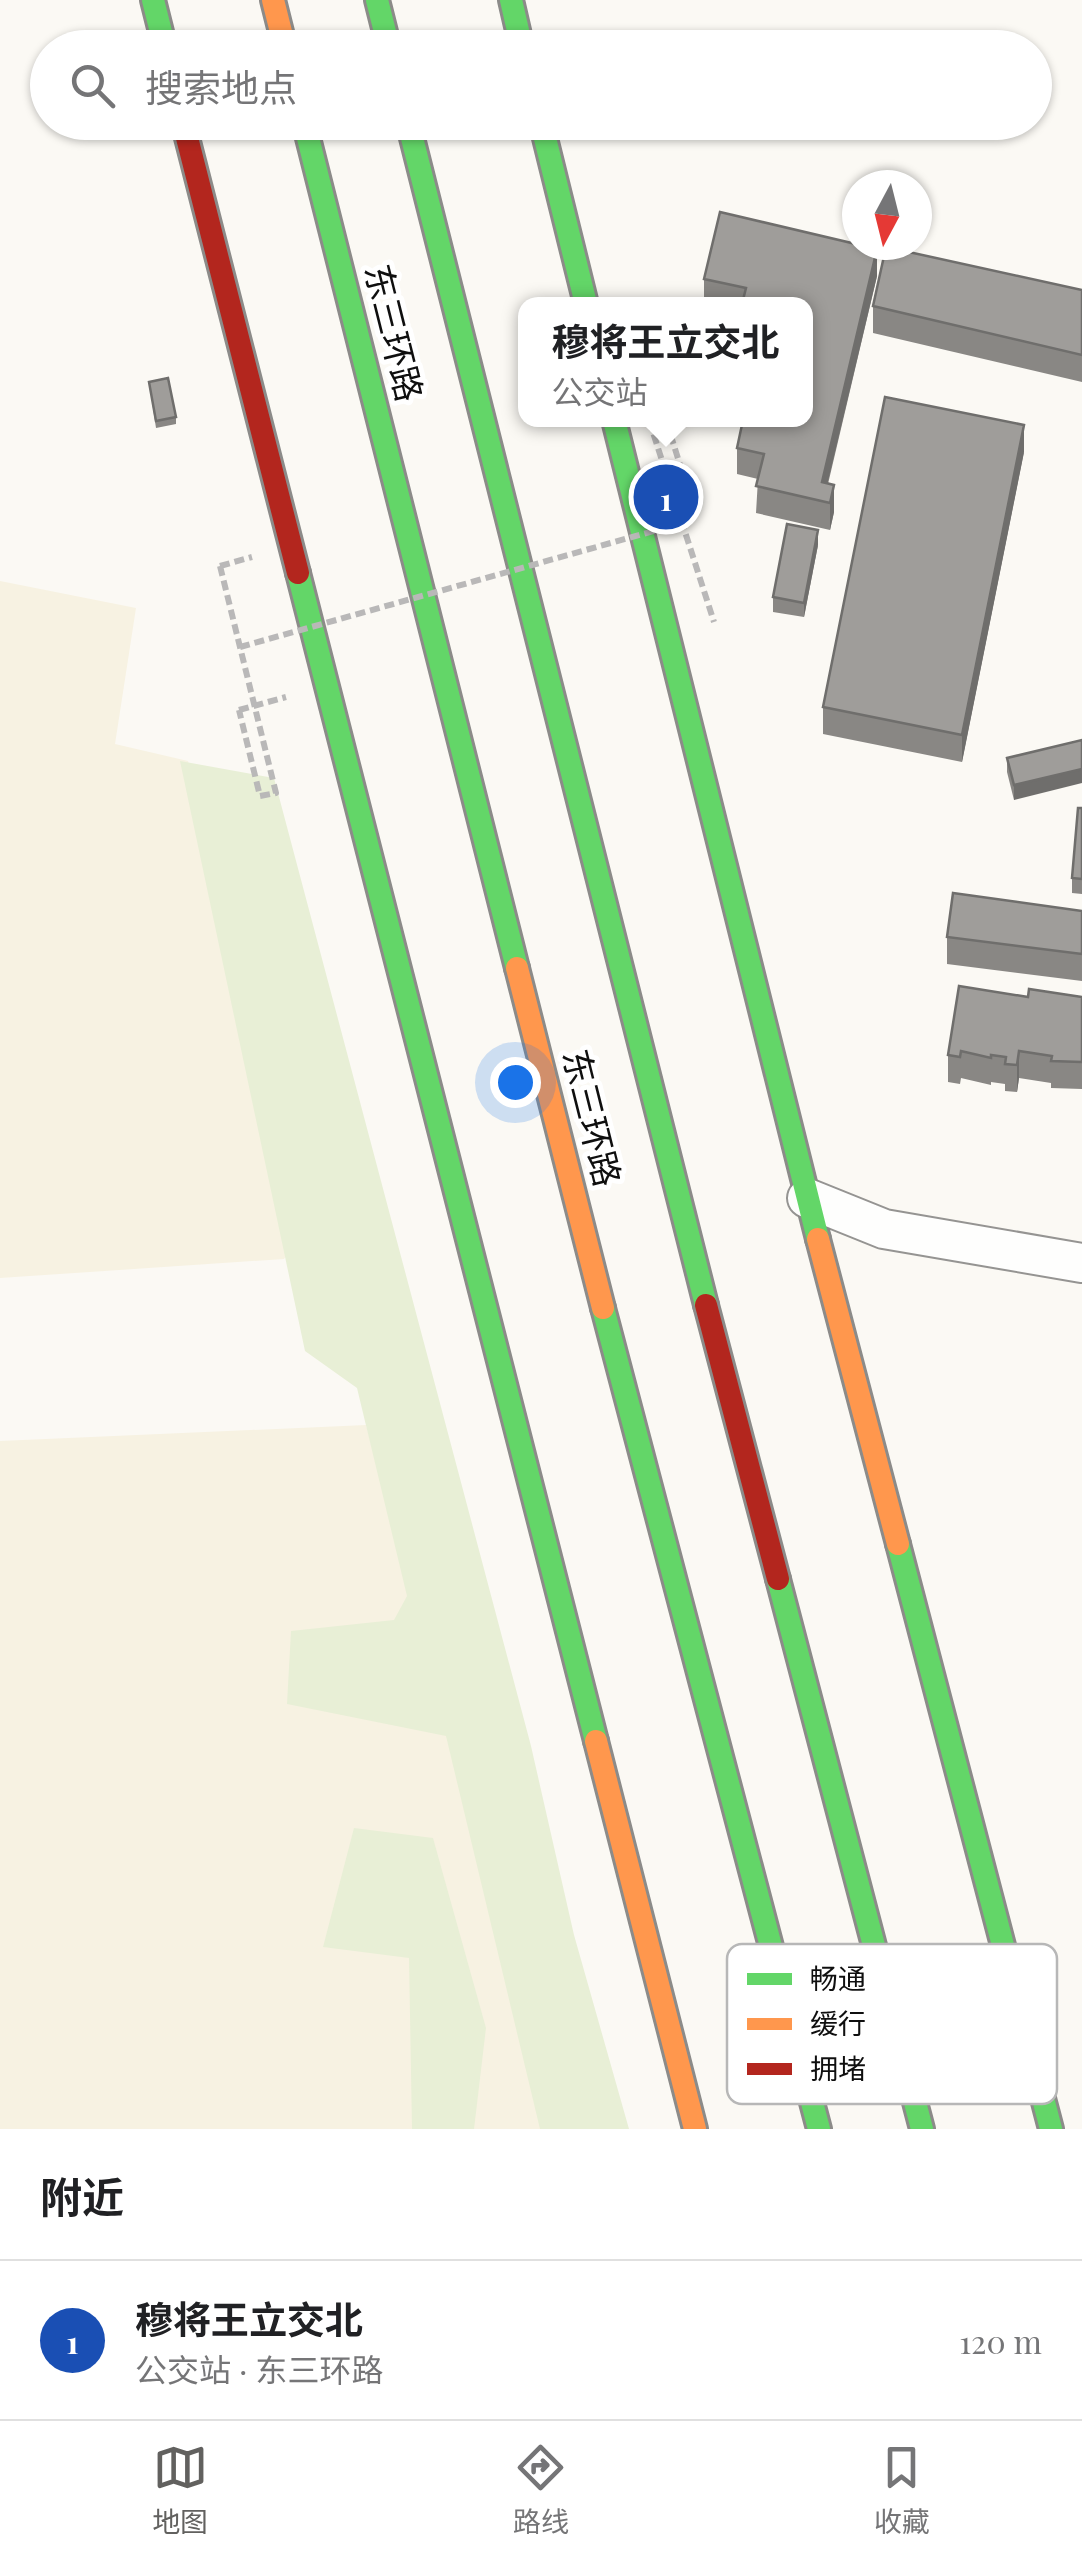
<!DOCTYPE html>
<html lang="zh">
<meta charset="utf-8">
<style>
body{margin:0;font-family:"Playfair Display","Noto Sans SC",serif;background:#f2f2f2;color:#202124}
.compass{position:absolute;left:842px;top:170px;width:90px;height:90px;border-radius:50%;background:#fff;box-shadow:0 2px 8px #0004;rotate:187deg}
.you{position:absolute;left:515px;top:1082px;width:35px;height:35px;margin:-25px;border:8px solid #fff;border-radius:50%;background:#1a73e8;box-shadow:0 0 0 15px #1a73e833}
.badge{display:grid;place-items:center;width:65px;height:65px;border-radius:50%;background:#62615f;color:#fff;font-size:32px;font-weight:700}
.pin{position:absolute;translate:-50% -50%;border:5px solid #fff;box-shadow:0 2px 10px #0006}
.popup{position:absolute;left:518px;top:297px;width:295px;height:130px;box-sizing:border-box;display:grid;place-content:center;border-radius:20px;background:#fff;filter:drop-shadow(0 2px 8px #0005);font-size:32px;white-space:nowrap;color:#757577}
.popup b{font-size:38px;color:#202124}
.popup::after{content:'';position:absolute;left:50%;top:100%;margin-left:-20px;border:20px solid transparent;border-top-color:#fff}
.list{margin:0;padding:0;list-style:none}
h2{display:flex;justify-content:space-between;align-items:center;height:130px;margin:0;padding:0 40px;font-size:42px}
h2 small{font-size:32px;font-weight:400;color:#757577}
.list li{display:grid;grid-template-columns:65px 1fr auto;gap:30px;align-items:center;box-sizing:border-box;height:160px;padding:0 40px;border-top:2px solid #e0e0e0}
.list b{display:block;font-size:38px;white-space:nowrap}
.list p{margin:0;font-size:32px;white-space:nowrap;color:#757577}
.list em{font-size:32px;font-style:normal;color:#757577}
.icon{flex:none;width:55px;height:55px;fill:none;stroke:currentColor;stroke-width:2;stroke-linecap:round;stroke-linejoin:round}
.map{position:relative;flex:none;width:1082px;height:2129px;overflow:hidden}
.search{position:absolute;background:#fff;box-shadow:0 2px 8px #0004;left:30px;right:30px;top:30px;height:110px;display:flex;align-items:center;gap:25px;box-sizing:border-box;padding:0 35px;border-radius:55px;color:#757577;font-size:38px}
.sheet{height:290px;background:#fff}
nav{display:flex;justify-content:space-around;align-items:center;box-sizing:border-box;height:140px;border-top:2px solid #e0e0e0;background:#fff;font-size:28px;color:#757577}
nav a{display:grid;justify-items:center;gap:5px}
nav .on{color:#62615f}
.map>svg:first-child{display:block}
.farmland{fill:#f7f2e2}
.green{fill:#e8efd6}
.lines{fill:none;stroke-linecap:round;stroke-linejoin:round}
.street-casing{stroke:#959492;stroke-width:42}
.fast-casing{stroke:#8c8b89;stroke-width:28}
.slow-casing{stroke:#8c8b89;stroke-width:28}
.jam-casing{stroke:#8c8b89;stroke-width:28}
.path{stroke:#b9b8b8;stroke-width:6;stroke-dasharray:10 5;stroke-linecap:butt}
.street{stroke:#fefefd;stroke-width:38}
.fast{stroke:#63d668;stroke-width:22}
.slow{stroke:#ff974d;stroke-width:22}
.jam{stroke:#b3261e;stroke-width:22}
.path-bridge{stroke:#b9b8b8;stroke-width:6;stroke-dasharray:10 5;stroke-linecap:butt}
.wall{fill:#898784}
.shaded-wall{fill:#6f6e6c}
.building{fill:#9f9d9a;stroke:#6f6e6c;stroke-width:2.5}
.labels{text-anchor:middle;stroke-width:10;stroke-linejoin:round;paint-order:stroke}
.street-label{font-size:35px;fill:#0f0f0f;stroke:#fff}
.key{fill:#fff;stroke:#b7b7b7;stroke-width:2.5}
.key-label{font-size:28px;fill:#0f0f0f}
</style>
<div class="map">
<svg width="1082" height="2129" viewBox="0 0 1082 2129">
<rect width="100%" height="100%" fill="#fbf9f4"/>
<g class="farmland">
<polygon points="0,581 136,608 115,744 188,761 308,1222 284,1259 0,1278"/>
<polygon points="366,1425 554,2129 0,2129 0,1441"/>
</g>
<g class="green">
<polygon points="180,761 274,778 531,1746 574,1935 629,2129 540,2129 446,1736 287,1704 291,1631 394,1620 407,1596 357,1388 305,1351"/>
<polygon points="354,1828 433,1838 486,2028 474,2129 412,2129 409,1958 323,1947"/>
</g>
<g class="lines">
<defs>
<polyline id="street" points="807,1198 884,1229 1082,1263"/>
<g id="fast">
<polyline points="153,0 165,48"/>
<polyline points="377,0 389,48"/>
<polyline points="511,0 522,48"/>
<polyline points="304,122 517,968"/>
<polyline points="408,122 706,1305"/>
<polyline points="541,122 586,304"/>
<polyline points="614,420 818,1239"/>
<polyline points="298,573 596,1741"/>
<polyline points="603,1308 819,2129"/>
<polyline points="898,1544 1051,2129"/>
<polyline points="778,1579 922,2129"/>
</g>
<g id="slow">
<polyline points="273,0 285,48"/>
<polyline points="517,968 603,1308"/>
<polyline points="818,1239 898,1544"/>
<polyline points="596,1741 695,2129"/>
</g>
<g id="jam">
<polyline points="183,122 298,573"/>
<polyline points="706,1305 778,1579"/>
</g>
</defs>
<use href="#street" class="street-casing"/>
<use href="#fast" class="fast-casing"/>
<use href="#slow" class="slow-casing"/>
<use href="#jam" class="jam-casing"/>
<g class="path">
<polyline points="666,420 690,497 678,500"/>
<polyline points="220,566 252,557"/>
<polyline points="239,710 286,697"/>
</g>
<use href="#street" class="street"/>
<use href="#fast" class="fast"/>
<use href="#slow" class="slow"/>
<use href="#jam" class="jam"/>
<g class="path-bridge">
<polyline points="649,420 714,622"/>
<polyline points="220,566 276,793 260,796 239,710"/>
<polyline points="240,647 682,523"/>
</g>
</g>
<g class="wall">
<polygon points="639,122 666,122 665,136 639,134"/>
<polygon points="877,276 828,484 834,512 830,530 756,513 758,479 737,474 737,448 742,424 724,420 806,420 806,304 704,304 704,279"/>
<polygon points="1082,290 1082,382 873,333 873,306"/>
<polygon points="149,382 176,417 176,424 156,428"/>
<polygon points="1024,452 962,762 823,734 823,707"/>
<polygon points="818,545 804,617 773,612 773,597"/>
<polygon points="1082,740 1014,800 1007,772 1007,758"/>
<polygon points="1082,808 1082,894 1072,893 1072,878"/>
<polygon points="1082,911 1082,981 947,964 947,937"/>
<polygon points="1028,997 1082,997 1082,1089 1051,1088 1051,1083 1019,1078 1017,1092 1005,1091 1005,1084 991,1082 991,1085 961,1078 960,1084 948,1082 948,1055"/>
</g>
<g class="shaded-wall">
<polygon points="877,249 877,276 823,502 822,482"/>
<polygon points="1024,425 1024,452 962,762 962,735"/>
<polygon points="834,485 834,512 830,530 830,503"/>
<polygon points="818,530 818,545 804,617 804,603"/>
<polygon points="1082,769 1082,783 1014,800 1014,785"/>
<polygon points="1019,1051 1019,1078 1017,1092 1017,1065"/>
</g>
<g class="building">
<polygon points="639,122 665,122 665,128 639,127"/>
<polygon points="720,212 877,249 822,482 834,485 830,503 756,486 764,454 737,448 743,420 806,420 806,304 742,304 746,288 704,279"/>
<polygon points="886,247 1082,290 1082,355 873,306"/>
<polygon points="168,378 176,417 156,421 149,382"/>
<polygon points="885,397 1024,425 962,735 823,707"/>
<polygon points="787,524 818,530 804,603 773,597"/>
<polygon points="1082,740 1082,769 1014,785 1007,758"/>
<polygon points="1078,808 1082,808 1082,879 1072,878"/>
<polygon points="953,893 1082,911 1082,954 947,937"/>
<polygon points="959,986 1028,997 1029,989 1082,997 1082,1062 1051,1061 1052,1056 1019,1051 1017,1065 1005,1064 1006,1057 991,1055 991,1058 961,1051 960,1057 948,1055"/>
</g>
<g class="labels">
<g class="street-label">
<text transform="translate(393 333) rotate(76)" y="12">东三环路</text>
<text transform="translate(591 1118) rotate(76)" y="12">东三环路</text>
</g>
</g>
<rect x="727" y="1944" width="330" height="160" rx="15" class="key"/>
<rect x="747" y="1973" width="45" height="12" fill="#63d668"/>
<rect x="747" y="2018" width="45" height="12" fill="#ff974d"/>
<rect x="747" y="2063" width="45" height="12" fill="#b3261e"/>
<g class="key-label">
<text x="810" y="1989">畅通</text>
<text x="810" y="2034">缓行</text>
<text x="810" y="2079">拥堵</text>
</g>
</svg>
<svg class="compass" viewBox="-18 -18 36 36"><path d="M0-13l5 13h-10z" fill="#e53935"/><path d="M0 13l5-13h-10z" fill="#757577"/></svg>
<div class="you"></div>
<div class="pin badge" style="left:666px;top:497px;background:#1a4fb4">1</div>
<div class="popup"><b>穆将王立交北</b>公交站</div>
<div class="search"><svg class="icon" aria-label="search" viewBox="0 0 24 24"><circle cx="10" cy="10" r="6"/><path d="M15 15l6 6"/></svg>搜索地点</div>
</div>
<section class="sheet">
<h2>附近<small></small></h2>
<ul class="list">
<li><span class="badge" style="background:#1a4fb4">1</span><div><b>穆将王立交北</b><p>公交站 · 东三环路</p></div><em>120 m</em></li>
</ul>
</section>
<nav>
<a class="on"><svg class="icon" aria-label="map" viewBox="0 0 24 24"><path d="M3 6l6-2 6 2 6-2v14l-6 2-6-2-6 2zM9 4v14M15 6v14"/></svg>地图</a>
<a><svg class="icon" aria-label="directions" viewBox="0 0 24 24"><path d="M12 3l9 9-9 9-9-9zM9 14v-3h6M13 9l2 2-2 2"/></svg>路线</a>
<a><svg class="icon" aria-label="saved" viewBox="0 0 24 24"><path d="M7 4h10v16l-5-4-5 4z"/></svg>收藏</a>
</nav>
